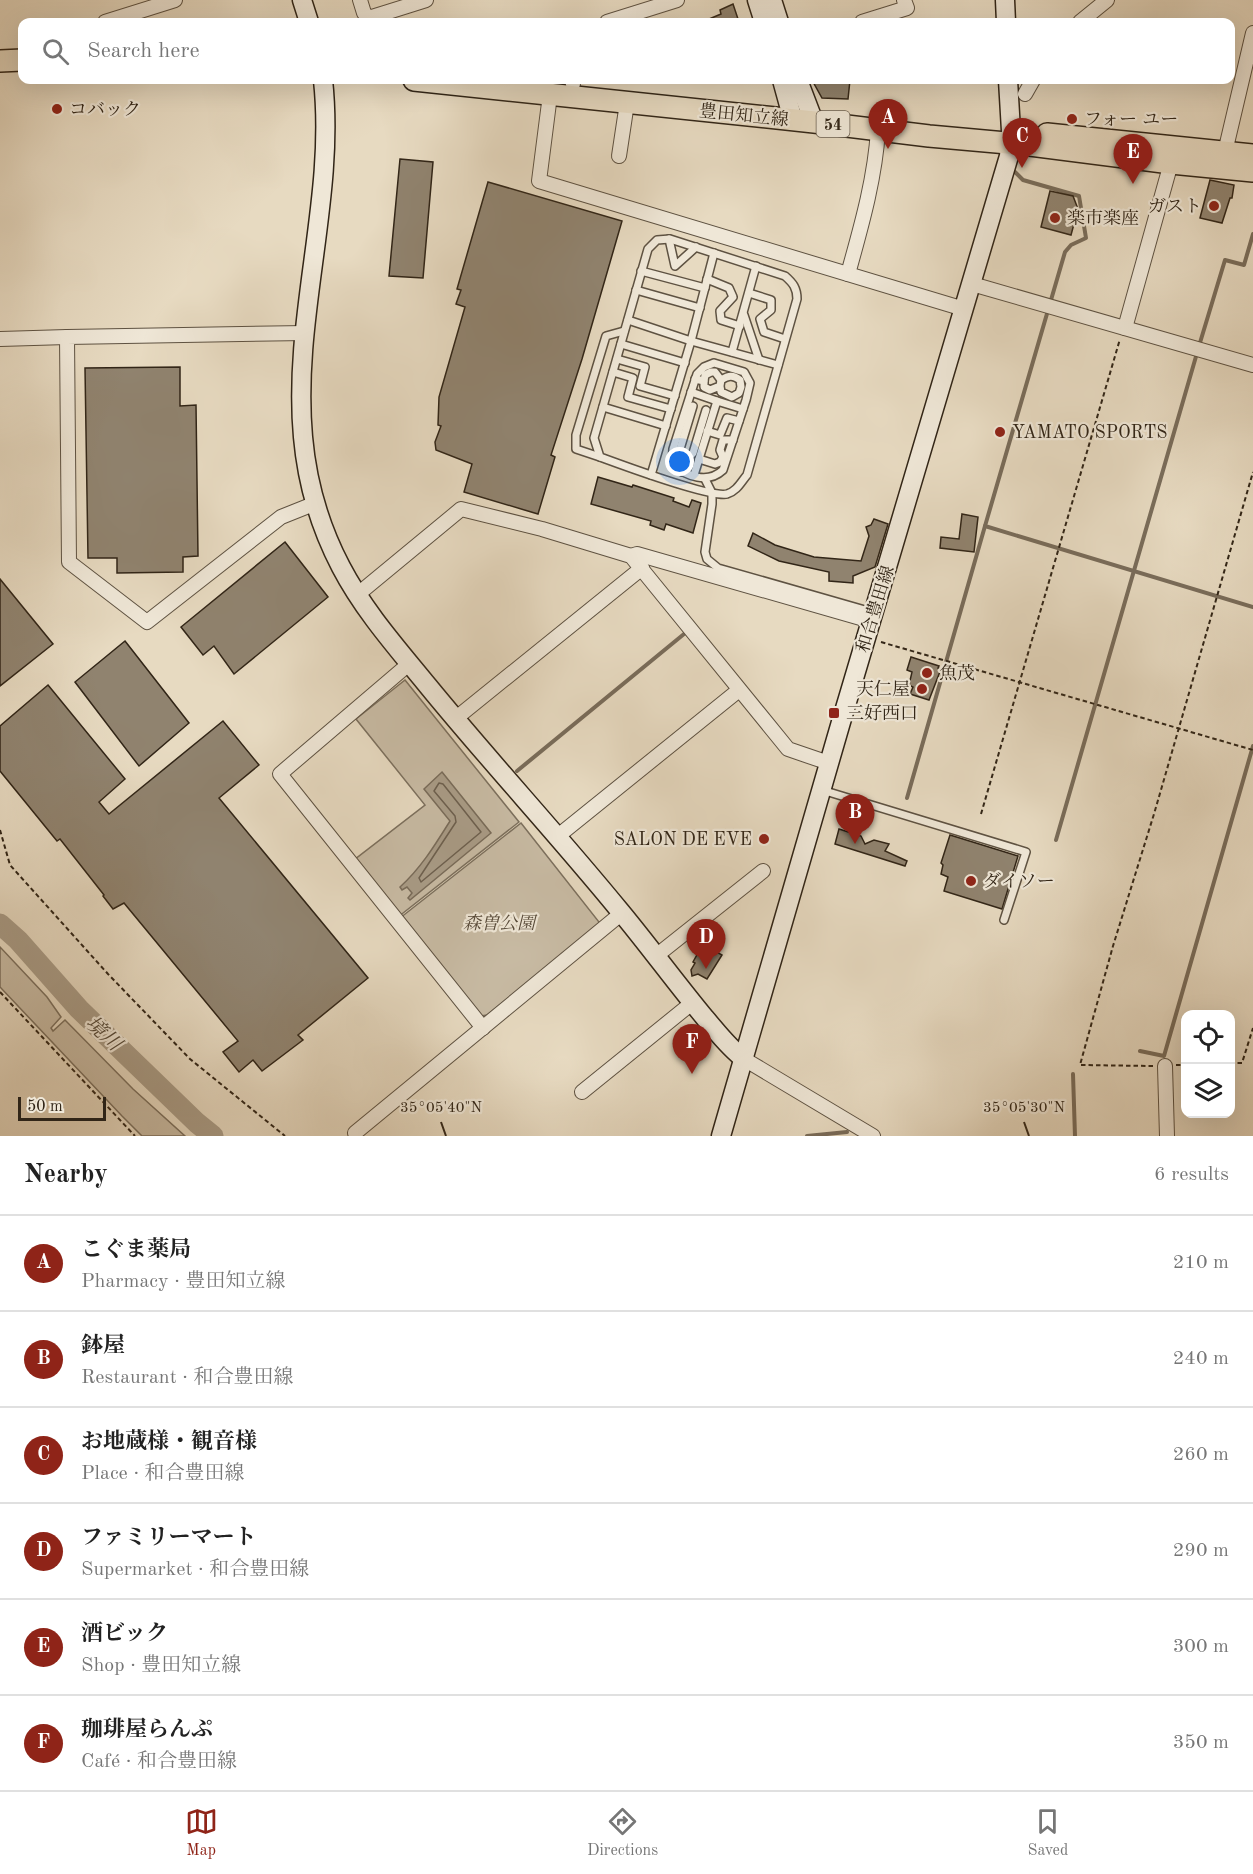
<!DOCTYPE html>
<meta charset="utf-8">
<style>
body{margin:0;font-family:"Old Standard TT","Noto Serif JP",serif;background:#f2f2f2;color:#222}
.controls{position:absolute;right:18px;bottom:18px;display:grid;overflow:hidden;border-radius:12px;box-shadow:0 6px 24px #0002}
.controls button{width:54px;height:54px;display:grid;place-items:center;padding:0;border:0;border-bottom:2px solid #e0e0e0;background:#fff;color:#222;font:30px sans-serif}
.scale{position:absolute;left:18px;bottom:15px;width:88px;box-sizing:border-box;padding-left:6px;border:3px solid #312517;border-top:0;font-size:16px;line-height:21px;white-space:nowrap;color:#312517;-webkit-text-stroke:4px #efe7d7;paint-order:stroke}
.you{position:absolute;left:680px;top:462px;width:21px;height:21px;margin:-15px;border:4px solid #fff;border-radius:50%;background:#1a73e8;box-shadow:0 0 0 9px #1a73e833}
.badge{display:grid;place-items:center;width:39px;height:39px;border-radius:50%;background:#8f2418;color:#fff;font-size:20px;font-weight:700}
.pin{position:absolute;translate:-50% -50px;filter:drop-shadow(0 2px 3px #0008)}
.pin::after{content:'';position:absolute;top:32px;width:21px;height:18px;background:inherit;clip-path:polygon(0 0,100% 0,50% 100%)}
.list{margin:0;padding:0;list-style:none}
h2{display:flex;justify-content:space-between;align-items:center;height:78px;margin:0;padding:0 24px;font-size:26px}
h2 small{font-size:20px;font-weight:400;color:#767676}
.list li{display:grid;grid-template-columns:39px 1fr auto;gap:18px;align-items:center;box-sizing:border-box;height:96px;padding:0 24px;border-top:2px solid #e0e0e0}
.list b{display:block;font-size:22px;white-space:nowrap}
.list p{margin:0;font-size:20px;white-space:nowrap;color:#767676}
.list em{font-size:20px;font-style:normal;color:#767676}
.icon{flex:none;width:33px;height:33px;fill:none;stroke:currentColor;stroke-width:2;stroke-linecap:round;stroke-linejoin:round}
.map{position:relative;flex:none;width:1253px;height:1136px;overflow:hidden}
.search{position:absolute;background:#fff;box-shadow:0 6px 24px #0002;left:18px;right:18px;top:18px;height:66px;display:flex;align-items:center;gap:15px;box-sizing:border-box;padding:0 21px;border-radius:12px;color:#767676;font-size:22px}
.sheet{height:654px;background:#fff}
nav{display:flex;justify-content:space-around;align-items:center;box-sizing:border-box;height:84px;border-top:2px solid #e0e0e0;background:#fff;font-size:16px;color:#767676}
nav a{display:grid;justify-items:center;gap:3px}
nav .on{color:#8f2418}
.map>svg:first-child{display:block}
.green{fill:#c8bba4;stroke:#7c705e;stroke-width:1.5}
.water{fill:#a99c87;stroke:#796c5a;stroke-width:1.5}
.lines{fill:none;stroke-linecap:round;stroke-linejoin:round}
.shore{stroke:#6d604f;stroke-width:1.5}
.stream{stroke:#796c5a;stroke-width:4}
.river{stroke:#a99c87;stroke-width:21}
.building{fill:#90836f;stroke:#312517;stroke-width:1.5}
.lane-casing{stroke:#5e5242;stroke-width:10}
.street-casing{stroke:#5e5242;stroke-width:16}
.secondary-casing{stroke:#312517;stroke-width:21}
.primary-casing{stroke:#312517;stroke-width:24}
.path{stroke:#312517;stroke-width:2;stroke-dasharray:4.5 3;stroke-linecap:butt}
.lane{stroke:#efe7d7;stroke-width:7}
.street{stroke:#efe7d7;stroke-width:14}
.secondary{stroke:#efe7d7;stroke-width:18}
.primary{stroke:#e7dac1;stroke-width:21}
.ticks{fill:none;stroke:#312517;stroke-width:2}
.poi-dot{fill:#8f2418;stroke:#efe7d7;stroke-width:2}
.labels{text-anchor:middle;stroke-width:4.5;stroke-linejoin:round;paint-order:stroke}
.shield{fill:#efe7d7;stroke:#6a5f51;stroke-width:1.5}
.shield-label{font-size:16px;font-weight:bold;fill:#312517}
.poi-label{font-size:18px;fill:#312517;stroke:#efe7d7;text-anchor:start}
.street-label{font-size:18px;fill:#312517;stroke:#efe7d7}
.park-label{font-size:18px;font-style:italic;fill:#574a3a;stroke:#efe7d7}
.water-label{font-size:20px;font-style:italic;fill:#554939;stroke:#efe7d7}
.ticks-label{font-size:15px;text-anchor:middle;fill:#312517;stroke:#efe7d7;stroke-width:4.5;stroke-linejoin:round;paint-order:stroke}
</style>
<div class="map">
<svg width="1253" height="1136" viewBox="0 0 1253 1136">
<rect width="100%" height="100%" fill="#e7dac1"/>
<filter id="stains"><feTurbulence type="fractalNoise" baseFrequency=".00333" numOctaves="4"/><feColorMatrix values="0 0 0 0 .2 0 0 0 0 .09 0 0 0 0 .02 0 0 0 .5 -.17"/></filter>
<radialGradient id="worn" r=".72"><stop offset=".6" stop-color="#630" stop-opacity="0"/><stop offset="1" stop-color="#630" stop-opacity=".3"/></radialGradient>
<g class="green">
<polygon points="405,680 519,822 398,917 354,860 425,805 356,719"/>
<polygon points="521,823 599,922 597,927 487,1015 481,1016 400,918"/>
<polygon points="0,947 47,997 61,1017 51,1028 53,1031 65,1020 133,1089 185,1136 142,1136 122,1116 0,987"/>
</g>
<path class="water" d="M442 772 491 833 410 900 408 898 412 893 407 887 402 890 400 887C421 868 435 845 450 821L424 789Z"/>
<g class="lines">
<polygon class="shore" points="439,783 443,784 481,832 421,882 419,878 456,822 455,816 434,791"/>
<g class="stream">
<polyline points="1015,172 1023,180 1079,196 1086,238 1071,245 1065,252 985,526 1253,607"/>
<polyline points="1199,346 1225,260 1244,265 1253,234"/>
<polyline points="517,771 684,634"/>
<polyline points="907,798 985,526"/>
<polyline points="1056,840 1197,353"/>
<polyline points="1140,1051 1164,1056 1253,746"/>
<polyline points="1073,1074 1075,1136"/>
<polyline points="807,1136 847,1132"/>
</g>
<polyline class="river" points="0,924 18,940 79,1009 197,1123 213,1136"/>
</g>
<g class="building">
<polygon points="733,4 739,22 702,22 721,14 720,10"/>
<polygon points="812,80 850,80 848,99 822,98"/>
<polygon points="400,159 433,162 423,278 389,276"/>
<polygon points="1210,180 1234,185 1232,198 1230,198 1222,223 1200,218"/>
<polygon points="488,182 622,221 582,359 551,455 555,457 538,514 464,492 472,464 436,450 435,442 441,426 438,425 439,397 465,307 456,304 461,290 457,289"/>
<polygon points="1050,191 1073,196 1078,209 1071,235 1041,227"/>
<polygon points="180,367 180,406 196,405 198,556 183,557 183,572 117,573 117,558 88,558 85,368"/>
<polygon points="598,477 632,487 633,485 674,498 673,501 689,507 692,500 701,503 693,533 666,524 664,530 650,525 651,521 591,504"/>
<polygon points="962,514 978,517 974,552 940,548 941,537 959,539"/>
<polygon points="874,519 888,524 875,567 853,576 853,583 829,581 829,572 779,561 748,546 753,533 775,545 814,557 861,561 869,536 866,527 871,525"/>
<polygon points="285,542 328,597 234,674 214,646 203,655 181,627"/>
<polygon points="0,579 53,644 0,686"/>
<polygon points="125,641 189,723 139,766 75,682"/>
<polygon points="911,657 939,666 938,668 941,669 929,700 910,694 913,687 909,685 912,672 907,670"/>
<polygon points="48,685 125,779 99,802 109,814 223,721 259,765 219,798 368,978 298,1035 303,1040 262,1071 253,1060 239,1072 223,1052 238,1041 124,903 113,909 103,896 104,895 60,839 57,841 0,771 0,726"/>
<polygon points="839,829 861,836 865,844 874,840 889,844 885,851 907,861 905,866 835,844"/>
<polygon points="950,835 1018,856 1002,909 944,891 948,877 941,874 943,865 941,863"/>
<polygon points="706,946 722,955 707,979 698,974 692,976 691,970 695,963 693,962 698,953 701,955"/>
</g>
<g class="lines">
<defs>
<g id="lane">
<polyline points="669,239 675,266 696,247"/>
<path d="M670 239 785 276C793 283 797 288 797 299L747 475C741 482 737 491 727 494 710 498 622 465 600 457L594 438 648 249 657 240Z"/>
<polyline points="641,271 705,288"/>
<polyline points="707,279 729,288 733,297 720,311 721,320 740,326"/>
<polyline points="636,290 700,308"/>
<polyline points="749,293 771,300 771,310 760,319 764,332 785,339"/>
<polyline points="744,315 759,360"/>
<polyline points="628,320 691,341 778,365"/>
<polyline points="621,344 685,363"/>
<polyline points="732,352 756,266"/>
<polyline points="617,359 645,367 640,386 675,396"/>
<path d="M714 363 744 372 750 383 746 400 723 470C708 484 687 477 672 464L673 449 697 374 704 367Z"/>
<polyline points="613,372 633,378 628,397 671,409"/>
<path d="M695 379 704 381V387L710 390 720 386 721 380C729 375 733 375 740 380L741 387 739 393 732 397 721 392 720 386"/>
<polyline points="704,381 705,375 711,372 715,372 721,380"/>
<polyline points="691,392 717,401"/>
<polyline points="603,407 666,426"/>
<polyline points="707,431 720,435 727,418 739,421"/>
<polyline points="600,457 576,449 576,435 606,336 624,331"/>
<polyline points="699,459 715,464 720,462 723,457 720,450 723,440 733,440"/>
<polyline points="684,462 693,453 706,410"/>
<polyline points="682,472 684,462 680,449 693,406"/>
<polyline points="651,475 691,341 714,253"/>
<polyline points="694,475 717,401 743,409"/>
<polyline points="705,479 712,493 712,504 705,552 707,559 718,568 872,612"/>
<polyline points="822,790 1026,852 1004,920"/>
</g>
<g id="street">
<polyline points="360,0 364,13 368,17 372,17 426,0"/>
<polyline points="105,22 175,0"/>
<polyline points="607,22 677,0"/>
<polyline points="862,22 907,8 904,0"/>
<polyline points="1080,22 1107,0"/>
<polyline points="572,80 573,84"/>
<polyline points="1025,94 1033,80"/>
<polyline points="550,95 539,181 964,309"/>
<polyline points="1225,152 1253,33"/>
<polyline points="619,156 627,103"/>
<path d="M848 274C861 227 875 179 878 130"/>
<polyline points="972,284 1253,365"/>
<polyline points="1125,328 1171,163"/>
<polyline points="306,333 67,337 69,562 147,622 281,517 316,503"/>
<polyline points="0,339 67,337"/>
<polyline points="631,556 637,554 871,621"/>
<polyline points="357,595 461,509 542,529 631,556 788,749 829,763"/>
<polyline points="410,663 280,774 483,1028"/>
<polyline points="455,719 642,568"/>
<polyline points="558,836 739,690"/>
<polyline points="656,956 763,871"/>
<polyline points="744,1059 873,1136"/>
<polyline points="1165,1066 1167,1136"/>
<polyline points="582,1092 692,1003"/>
<polyline points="355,1133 622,913"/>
</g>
<g id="secondary">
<polyline points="302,0 309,22"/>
<polyline points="757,0 764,22"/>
<polyline points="772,0 779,22"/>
<polyline points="1005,0 1006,22"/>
<path d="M323 80C336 199 292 317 303 437 307 482 320 527 341 567 364 611 397 648 428 686 491 763 558 835 620 911 649 946 676 983 705 1018 718 1033 729 1048 744 1059"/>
<polyline points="782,80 793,120"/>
<polyline points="798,80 814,122"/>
<polyline points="721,1136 841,722 1009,156 1011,131 1008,80"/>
</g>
<g id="primary">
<polyline points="0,61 22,60"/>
<polyline points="414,80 814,122 929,136 1030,145 1171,163 1253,171"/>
<polyline points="1047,134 1253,155"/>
</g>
</defs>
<use href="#lane" class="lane-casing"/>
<use href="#street" class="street-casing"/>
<use href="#secondary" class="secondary-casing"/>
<use href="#primary" class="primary-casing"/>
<g class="path">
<polyline points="881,642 1253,750"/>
<polyline points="981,814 1120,339"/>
<polyline points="0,830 10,865 108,974 190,1059 285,1136"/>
<polyline points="0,992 135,1136"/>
<polyline points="1230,1063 1242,1063 1253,1028"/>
<polyline points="1176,1065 1186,1065"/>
<polyline points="1153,1066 1080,1065 1113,946 1154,814 1253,472"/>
</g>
<use href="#lane" class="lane"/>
<use href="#street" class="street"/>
<use href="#secondary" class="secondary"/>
<use href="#primary" class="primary"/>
</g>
<path class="ticks" d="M441 1122 446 1136M1024 1122 1029 1136"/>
<g class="poi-dot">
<circle cx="57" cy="109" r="6"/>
<circle cx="1072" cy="119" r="6"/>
<circle cx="1214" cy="206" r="6"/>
<circle cx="1055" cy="218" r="6"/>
<circle cx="1000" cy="432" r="6"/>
<circle cx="927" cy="673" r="6"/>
<circle cx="922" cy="689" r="6"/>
<rect x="828" y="707" width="12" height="12" rx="3"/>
<circle cx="764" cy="839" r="6"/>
<circle cx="971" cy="881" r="6"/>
</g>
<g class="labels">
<rect class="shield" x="816.5" y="111" width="33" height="26" rx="4.5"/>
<g class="shield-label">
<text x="833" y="130">54</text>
</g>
<g class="poi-label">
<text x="69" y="115">コバック</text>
<text x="1084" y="125">フォー ユー</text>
<text x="1202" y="212" text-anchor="end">ガスト</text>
<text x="1067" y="224">楽市楽座</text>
<text x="1012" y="438">YAMATO SPORTS</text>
<text x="939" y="679">魚茂</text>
<text x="910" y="695" text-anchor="end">天仁屋</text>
<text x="846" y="719">三好西口</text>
<text x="752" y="845" text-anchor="end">SALON DE EVE</text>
<text x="983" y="887">ダイソー</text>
</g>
<g class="street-label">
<text transform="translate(744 115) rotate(6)" y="6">豊田知立線</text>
<text transform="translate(875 609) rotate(-73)" y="6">和合豊田線</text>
</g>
<g class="park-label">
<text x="499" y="929">森曽公園</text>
</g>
<g class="water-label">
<text transform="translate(104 1033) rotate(43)" y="7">境川</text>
</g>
</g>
<g class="ticks-label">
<text x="441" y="1112">35°05'40"N</text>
<text x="1024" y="1112">35°05'30"N</text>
</g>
<rect width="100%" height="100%" filter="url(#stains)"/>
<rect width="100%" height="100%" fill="url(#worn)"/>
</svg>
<div class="controls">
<button><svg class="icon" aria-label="locate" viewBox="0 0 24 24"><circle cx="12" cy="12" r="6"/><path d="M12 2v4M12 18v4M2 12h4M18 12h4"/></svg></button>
<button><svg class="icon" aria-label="layers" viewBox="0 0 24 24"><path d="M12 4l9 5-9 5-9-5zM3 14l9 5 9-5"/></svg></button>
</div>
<div class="scale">50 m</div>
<div class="you"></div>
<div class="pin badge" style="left:888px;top:149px">A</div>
<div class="pin badge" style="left:855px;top:844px">B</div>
<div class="pin badge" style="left:1022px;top:168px">C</div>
<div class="pin badge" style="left:706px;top:969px">D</div>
<div class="pin badge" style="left:1133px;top:184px">E</div>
<div class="pin badge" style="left:692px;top:1074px">F</div>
<div class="search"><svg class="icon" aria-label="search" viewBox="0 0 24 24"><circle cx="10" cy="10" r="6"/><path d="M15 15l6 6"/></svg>Search here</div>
</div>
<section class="sheet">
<h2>Nearby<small>6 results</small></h2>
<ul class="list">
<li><span class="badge">A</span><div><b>こぐま薬局</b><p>Pharmacy · 豊田知立線</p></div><em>210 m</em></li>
<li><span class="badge">B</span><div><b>鉢屋</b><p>Restaurant · 和合豊田線</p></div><em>240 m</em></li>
<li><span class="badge">C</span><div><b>お地蔵様・観音様</b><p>Place · 和合豊田線</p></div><em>260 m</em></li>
<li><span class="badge">D</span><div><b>ファミリーマート</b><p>Supermarket · 和合豊田線</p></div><em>290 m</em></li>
<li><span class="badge">E</span><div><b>酒ビック</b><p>Shop · 豊田知立線</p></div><em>300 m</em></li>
<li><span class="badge">F</span><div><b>珈琲屋らんぷ</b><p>Café · 和合豊田線</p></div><em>350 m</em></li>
</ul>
</section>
<nav>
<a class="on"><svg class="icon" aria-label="map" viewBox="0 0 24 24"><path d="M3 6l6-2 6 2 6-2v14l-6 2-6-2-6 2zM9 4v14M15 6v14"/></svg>Map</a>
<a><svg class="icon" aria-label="directions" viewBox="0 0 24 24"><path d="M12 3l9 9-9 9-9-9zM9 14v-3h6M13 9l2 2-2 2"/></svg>Directions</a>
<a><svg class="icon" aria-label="saved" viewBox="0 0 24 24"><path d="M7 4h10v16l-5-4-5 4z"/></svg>Saved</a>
</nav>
